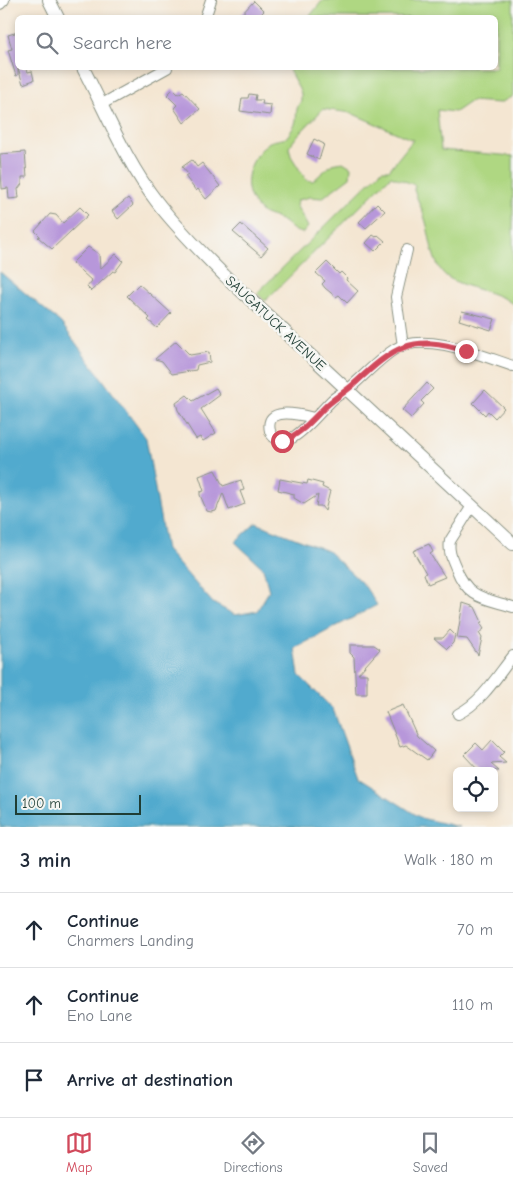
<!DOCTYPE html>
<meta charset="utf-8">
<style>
body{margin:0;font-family:"Comic Neue",sans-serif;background:#f6f6f7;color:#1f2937}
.controls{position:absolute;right:15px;bottom:15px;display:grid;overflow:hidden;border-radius:8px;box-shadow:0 2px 8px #0003}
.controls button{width:45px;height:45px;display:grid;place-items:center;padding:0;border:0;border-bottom:1px solid #e0e1e3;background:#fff;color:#1f2937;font:25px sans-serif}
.scale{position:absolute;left:15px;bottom:12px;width:126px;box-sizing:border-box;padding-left:5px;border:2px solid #1f3d34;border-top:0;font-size:14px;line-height:18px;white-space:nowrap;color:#1f3d34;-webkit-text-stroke:4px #f6f6f2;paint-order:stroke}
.stop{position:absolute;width:15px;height:15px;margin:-11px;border:4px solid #d1495b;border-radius:50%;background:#fff}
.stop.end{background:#d1495b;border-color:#fff;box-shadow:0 1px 5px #0008}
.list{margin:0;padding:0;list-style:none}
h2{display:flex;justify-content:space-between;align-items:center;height:65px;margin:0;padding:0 20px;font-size:21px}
h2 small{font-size:16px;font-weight:400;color:#747a83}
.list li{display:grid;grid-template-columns:32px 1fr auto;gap:15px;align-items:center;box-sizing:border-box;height:75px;padding:0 20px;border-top:1px solid #e0e1e3}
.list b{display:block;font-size:19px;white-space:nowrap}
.list p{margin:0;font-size:16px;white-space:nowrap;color:#747a83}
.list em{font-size:16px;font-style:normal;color:#747a83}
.icon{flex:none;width:28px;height:28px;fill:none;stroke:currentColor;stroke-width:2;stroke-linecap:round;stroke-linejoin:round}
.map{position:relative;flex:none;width:513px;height:827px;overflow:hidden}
.search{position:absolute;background:#fff;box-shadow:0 2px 8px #0003;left:15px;right:15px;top:15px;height:55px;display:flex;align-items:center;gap:12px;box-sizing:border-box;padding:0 18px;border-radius:8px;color:#747a83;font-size:19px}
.sheet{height:290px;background:#fff}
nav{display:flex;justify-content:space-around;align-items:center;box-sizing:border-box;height:70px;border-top:1px solid #e0e1e3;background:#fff;font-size:14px;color:#747a83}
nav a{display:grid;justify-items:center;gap:2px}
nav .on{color:#d1495b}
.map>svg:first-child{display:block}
.green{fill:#afd782;stroke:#678a5b}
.water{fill:#51aace;stroke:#387481}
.building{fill:#b797da}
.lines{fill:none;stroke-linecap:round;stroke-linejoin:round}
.minor-casing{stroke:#8a9283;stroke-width:12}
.major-casing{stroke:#8a9283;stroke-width:14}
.minor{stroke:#fff;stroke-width:10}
.major{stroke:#fff;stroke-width:12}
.route{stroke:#d1495b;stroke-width:6}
.labels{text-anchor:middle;stroke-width:5;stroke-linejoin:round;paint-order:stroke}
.street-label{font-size:14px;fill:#1f3d34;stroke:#f6f6f2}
</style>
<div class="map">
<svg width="513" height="827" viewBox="0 0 513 827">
<rect width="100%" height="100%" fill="#f6f6f2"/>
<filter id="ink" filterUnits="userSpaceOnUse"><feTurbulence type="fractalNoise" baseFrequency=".02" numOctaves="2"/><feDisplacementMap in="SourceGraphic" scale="10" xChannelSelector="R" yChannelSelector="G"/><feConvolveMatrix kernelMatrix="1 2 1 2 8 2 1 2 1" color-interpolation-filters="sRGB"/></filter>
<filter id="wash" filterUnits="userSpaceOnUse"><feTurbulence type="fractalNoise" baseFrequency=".0096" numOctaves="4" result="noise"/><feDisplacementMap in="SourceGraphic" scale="20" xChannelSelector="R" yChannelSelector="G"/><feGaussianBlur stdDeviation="1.12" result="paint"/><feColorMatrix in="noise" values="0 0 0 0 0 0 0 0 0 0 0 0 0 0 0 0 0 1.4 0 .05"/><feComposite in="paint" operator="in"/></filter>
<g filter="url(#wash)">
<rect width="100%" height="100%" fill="#f4e6d2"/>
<path class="green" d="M323 0H513V96L500 103 471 101 455 112 437 110 441 150 513 156V304C494 290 469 290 449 278 432 267 431 240 426 222 423 211 418 201 414 190L415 185 391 176 265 301 257 293 382 170H389L413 140 351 113 323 109 298 135 289 147 291 156 306 180 313 181 332 164 343 162 351 167 350 177 322 198 310 197 298 200 296 205 308 227 303 233C292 232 290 225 281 220 276 217 268 216 263 213 238 193 246 162 268 143 272 140 281 140 286 138 289 134 293 129 295 124 298 115 294 110 301 101V93L288 68H496V18L309 17Z"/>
<polygon class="water" points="0,272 61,323 146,438 166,550 213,603 235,615 257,611 269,591 263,568 235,542 256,523 328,551 364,585 377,605 295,648 299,675 333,709 358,778 421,818 459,827 0,827"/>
<g id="blocks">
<g class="building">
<polygon points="254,1 264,11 257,18 238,18"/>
<polygon points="18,32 18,75 16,76 8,50 12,49 8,35"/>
<polygon points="18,68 26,68 28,72 32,71 34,80 23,84"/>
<polygon points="173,89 178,94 183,91 200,109 184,123 174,108 177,105 167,95"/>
<polygon points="249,94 256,95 255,100 263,100 262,104 271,105 270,115 240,111 242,98 248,98"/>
<polygon points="314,139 324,144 319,160 307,154"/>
<polygon points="25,152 27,177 22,177 22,184 18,189 19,198 9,199 8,188 2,189 0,154"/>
<polygon points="192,160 197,167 202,163 220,186 206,199 198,189 196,191 185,176 188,174 182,167"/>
<polygon points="128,198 133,205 118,219 112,211"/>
<polygon points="377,203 385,211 366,228 359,222"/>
<polygon points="80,207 88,215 52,249 38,237 40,236 35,231 50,214 56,215 63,223"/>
<polygon points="241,224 268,248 261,256 233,232"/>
<polygon points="373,235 376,237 378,235 385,241 375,251 366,243"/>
<polygon points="88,247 99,254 100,269 116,254 123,261 115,272 113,271 91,291 87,287 92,281 72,263"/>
<polygon points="327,262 339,274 341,272 347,278 346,280 358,291 347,303 339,295 336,297 325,288 322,284 325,281 316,273"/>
<polygon points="139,284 171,313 157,328 148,320 150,318 127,296"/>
<polygon points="462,311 495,319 491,330 459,320"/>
<polygon points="176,341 190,355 209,352 210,362 197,365 196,370 172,374 162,361 155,359"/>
<polygon points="427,383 433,389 421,401 424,404 411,418 402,410"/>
<polygon points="216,388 220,395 201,409 216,433 203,441 200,437 196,439 178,410 176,403 187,395 193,401"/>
<polygon points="485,390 504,408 495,418 488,411 485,415 473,403"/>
<polygon points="215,470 223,486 241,480 244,490 240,491 245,504 229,510 223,493 216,511 211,512 207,511 200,495 200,492 204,491 199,476"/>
<polygon points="280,479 296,482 307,484 308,480 323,484 322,487 330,491 325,511 321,506 316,506 318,495 304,504 294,498 294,494 278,490"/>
<polygon points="429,544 433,552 430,554 445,577 428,584 424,574 426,573 413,551"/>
<polygon points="463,603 475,607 482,622 480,623 484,629 479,633 482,638 478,655 467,639 457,638"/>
<polygon points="450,630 455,635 453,643 447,649 434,638 443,638"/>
<polygon points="350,645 374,645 380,649 358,674 367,674 367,694 356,694 354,657 350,653"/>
<polygon points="403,705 417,736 434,751 427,760 406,745 400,747 386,712"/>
<polygon points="492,740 504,752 499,757 506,763 491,764 499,771 479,771 464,755 476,743 483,750"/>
</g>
</g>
</g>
<g filter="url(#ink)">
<use href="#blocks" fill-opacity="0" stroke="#8a9283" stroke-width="1"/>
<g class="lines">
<defs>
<g id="minor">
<polyline points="0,4 4,0"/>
<polyline points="205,18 211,0"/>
<polyline points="102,104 167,68"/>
<polyline points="403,346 396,297 407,250"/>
<path d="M314 418C301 415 264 405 270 431 273 441 284 442 292 438 306 430 319 413 331 401 337 395 345 392 352 386 367 373 379 359 395 349 426 331 482 356 513 366"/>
<path d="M472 506 450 541C448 551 452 559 456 568 468 599 484 598 513 607"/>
<path d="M458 714C482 702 497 676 513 656"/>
</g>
<g id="major">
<polyline points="49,0 58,18"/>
<path d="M83 68C106 112 126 162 157 202 177 228 201 252 224 275L513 544"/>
</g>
</defs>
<use href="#minor" class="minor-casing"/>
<use href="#major" class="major-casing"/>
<use href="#minor" class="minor"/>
<use href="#major" class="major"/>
</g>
</g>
<g class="lines" filter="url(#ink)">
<path class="route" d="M282 441C300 435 311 421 324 408 333 399 344 393 354 384 393 348 411 333 466 351"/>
</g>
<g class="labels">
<g class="street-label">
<text transform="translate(276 323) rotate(43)" y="5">SAUGATUCK AVENUE</text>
</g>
</g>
</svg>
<div class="controls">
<button><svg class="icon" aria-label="locate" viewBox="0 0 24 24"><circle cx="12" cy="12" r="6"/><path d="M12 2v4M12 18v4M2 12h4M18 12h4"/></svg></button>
</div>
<div class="scale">100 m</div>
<div class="stop" style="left:282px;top:441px"></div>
<div class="stop end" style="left:466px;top:351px"></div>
<div class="search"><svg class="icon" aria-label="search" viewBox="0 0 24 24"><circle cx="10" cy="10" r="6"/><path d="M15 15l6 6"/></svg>Search here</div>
</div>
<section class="sheet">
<h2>3 min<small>Walk · 180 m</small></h2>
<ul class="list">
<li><svg class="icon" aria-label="ahead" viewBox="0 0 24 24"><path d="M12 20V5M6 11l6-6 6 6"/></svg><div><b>Continue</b><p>Charmers Landing</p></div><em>70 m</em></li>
<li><svg class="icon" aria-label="ahead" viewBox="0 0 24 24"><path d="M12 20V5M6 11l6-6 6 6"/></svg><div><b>Continue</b><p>Eno Lane</p></div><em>110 m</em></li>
<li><svg class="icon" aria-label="arrive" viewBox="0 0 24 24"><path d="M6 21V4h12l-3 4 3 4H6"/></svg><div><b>Arrive at destination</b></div></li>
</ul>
</section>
<nav>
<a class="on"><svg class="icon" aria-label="map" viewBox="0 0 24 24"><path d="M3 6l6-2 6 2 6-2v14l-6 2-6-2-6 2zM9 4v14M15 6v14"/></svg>Map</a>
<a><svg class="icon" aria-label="directions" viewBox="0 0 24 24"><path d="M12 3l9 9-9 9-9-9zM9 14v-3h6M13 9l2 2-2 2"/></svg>Directions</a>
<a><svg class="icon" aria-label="saved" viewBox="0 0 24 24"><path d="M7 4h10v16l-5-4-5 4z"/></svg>Saved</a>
</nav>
